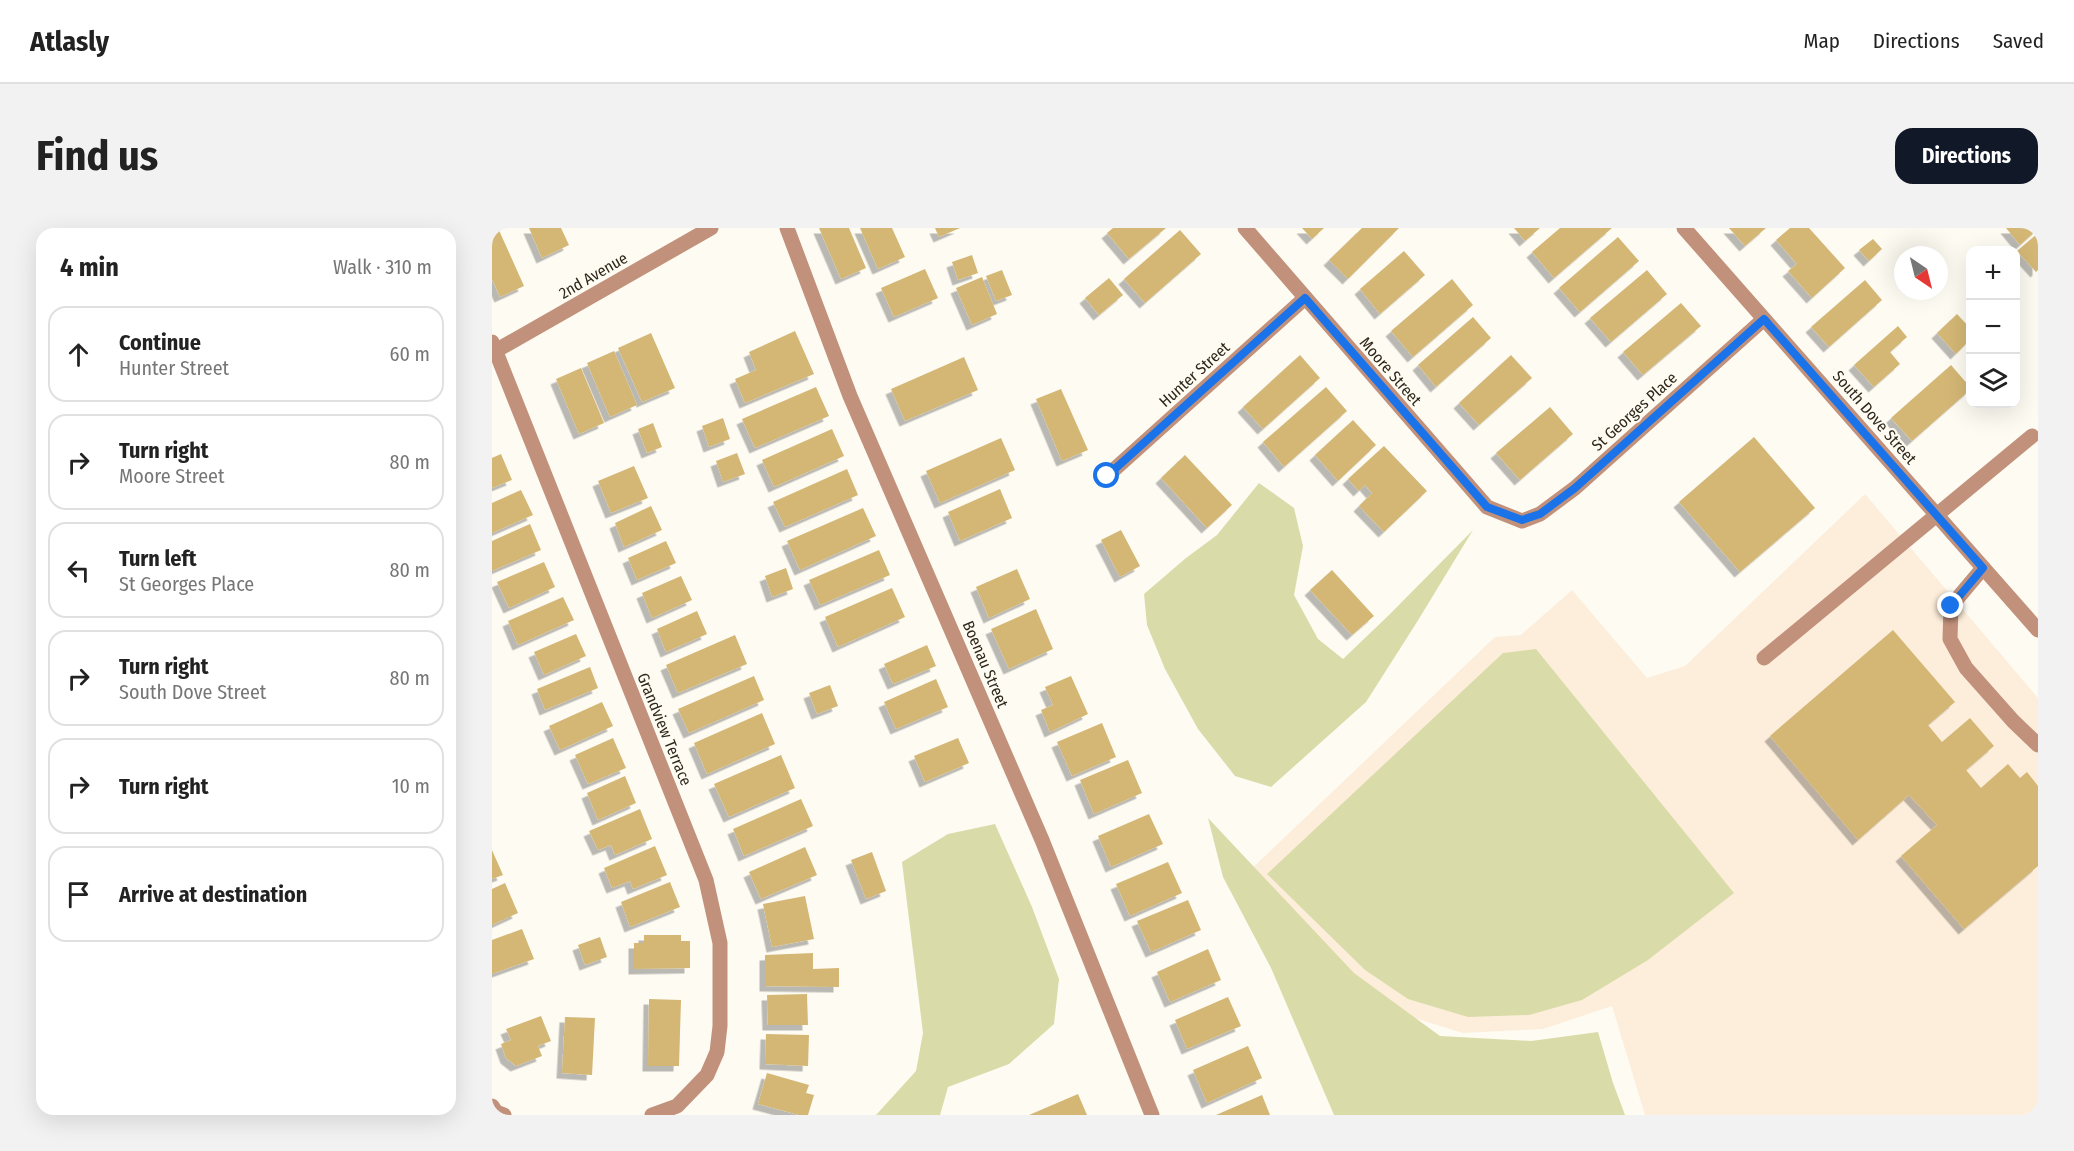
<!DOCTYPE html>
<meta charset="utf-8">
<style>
body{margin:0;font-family:"Fira Sans Condensed",sans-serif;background:#f2f2f2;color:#222}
.controls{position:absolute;right:18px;top:18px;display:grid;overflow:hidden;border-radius:12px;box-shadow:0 6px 24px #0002}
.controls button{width:54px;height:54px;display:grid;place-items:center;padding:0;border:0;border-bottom:2px solid #e0e0e0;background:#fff;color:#222;font:30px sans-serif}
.compass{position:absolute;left:1402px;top:18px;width:54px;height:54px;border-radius:50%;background:#fff;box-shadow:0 6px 24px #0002;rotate:145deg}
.stop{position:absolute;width:18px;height:18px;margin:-14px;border:4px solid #1a73e8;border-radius:50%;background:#fff}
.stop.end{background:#1a73e8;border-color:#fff;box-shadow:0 2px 6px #0008}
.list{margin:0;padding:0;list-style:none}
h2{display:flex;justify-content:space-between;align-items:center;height:78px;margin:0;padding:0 24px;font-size:26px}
h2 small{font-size:20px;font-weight:400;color:#767676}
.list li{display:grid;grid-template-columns:39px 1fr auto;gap:18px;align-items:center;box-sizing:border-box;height:96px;margin:0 12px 12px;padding:0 12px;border:2px solid #e0e0e0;border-radius:18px}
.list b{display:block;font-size:22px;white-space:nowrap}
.list p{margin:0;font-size:20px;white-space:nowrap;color:#767676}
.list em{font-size:20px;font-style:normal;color:#767676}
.icon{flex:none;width:33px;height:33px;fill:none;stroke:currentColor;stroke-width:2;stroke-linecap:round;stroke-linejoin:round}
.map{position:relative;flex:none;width:1546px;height:887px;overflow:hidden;border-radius:18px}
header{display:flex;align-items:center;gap:36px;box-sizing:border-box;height:84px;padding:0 30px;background:#fff;border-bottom:2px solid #e0e0e0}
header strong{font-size:28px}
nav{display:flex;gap:33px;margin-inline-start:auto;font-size:21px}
.intro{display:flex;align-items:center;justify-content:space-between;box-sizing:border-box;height:144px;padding:0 36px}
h1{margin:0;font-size:42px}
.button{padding:15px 27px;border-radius:18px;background:#111827;color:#fff;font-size:21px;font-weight:700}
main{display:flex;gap:36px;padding:0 36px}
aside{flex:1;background:#fff;border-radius:18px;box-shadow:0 6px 24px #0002}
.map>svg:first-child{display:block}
.education{fill:#fdeedb}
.green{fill:#d9dca9}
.building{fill:#d4b775;filter:url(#shadow)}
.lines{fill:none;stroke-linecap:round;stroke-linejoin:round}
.minor{stroke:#c2917b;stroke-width:15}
.route{stroke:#1a73e8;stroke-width:8}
.labels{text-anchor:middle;stroke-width:4.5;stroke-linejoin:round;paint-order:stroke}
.street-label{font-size:16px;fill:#2e281b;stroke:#fefbf3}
</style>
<header>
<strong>Atlasly</strong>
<nav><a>Map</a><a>Directions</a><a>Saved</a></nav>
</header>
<div class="intro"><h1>Find us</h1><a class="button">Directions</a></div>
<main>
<aside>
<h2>4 min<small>Walk · 310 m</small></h2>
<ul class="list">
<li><svg class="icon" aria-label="ahead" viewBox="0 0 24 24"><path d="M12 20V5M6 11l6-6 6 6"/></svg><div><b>Continue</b><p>Hunter Street</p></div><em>60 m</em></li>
<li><svg class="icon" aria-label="right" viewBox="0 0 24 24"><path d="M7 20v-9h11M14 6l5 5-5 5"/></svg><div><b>Turn right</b><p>Moore Street</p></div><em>80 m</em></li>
<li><svg class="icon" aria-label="left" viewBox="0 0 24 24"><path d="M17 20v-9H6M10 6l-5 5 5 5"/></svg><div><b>Turn left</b><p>St Georges Place</p></div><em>80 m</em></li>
<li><svg class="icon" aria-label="right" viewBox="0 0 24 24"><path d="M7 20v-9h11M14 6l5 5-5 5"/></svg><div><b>Turn right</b><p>South Dove Street</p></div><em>80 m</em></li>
<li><svg class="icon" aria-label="right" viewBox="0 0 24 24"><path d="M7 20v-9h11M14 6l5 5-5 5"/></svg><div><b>Turn right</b></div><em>10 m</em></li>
<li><svg class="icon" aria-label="arrive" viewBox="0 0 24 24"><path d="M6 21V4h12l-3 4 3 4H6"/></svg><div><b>Arrive at destination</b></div></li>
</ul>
</aside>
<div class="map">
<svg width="1546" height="887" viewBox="0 0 1546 887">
<defs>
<filter id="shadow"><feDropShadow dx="-5.5" dy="5.5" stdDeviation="0" flood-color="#0004"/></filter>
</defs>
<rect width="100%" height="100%" fill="#fefbf3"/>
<polygon class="education" points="1373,266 1546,470 1546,887 1153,887 1120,778 1051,801 971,805 890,780 754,646 1003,409 1029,407 1080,362 1155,450 1193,438"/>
<g class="green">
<polygon points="767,255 802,280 811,318 802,367 826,411 851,431 897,387 981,302 925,394 874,474 779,559 743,548 706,501 673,441 655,397 652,366 694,330 725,307"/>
<polygon points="1044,421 1242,665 1156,732 1090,772 1037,787 976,789 916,771 873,742 775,646 1011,425"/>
<polygon points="716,590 862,745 948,808 1039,813 1106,804 1121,855 1133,887 842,887 779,740 731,649"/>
<polygon points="503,596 540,679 567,751 562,796 517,836 456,859 448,887 384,887 424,843 431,805 410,634 456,606"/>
</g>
<g class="building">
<polygon points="0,0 6,0 32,58 8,69 0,51"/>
<polygon points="37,0 69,0 77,17 50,30"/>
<polygon points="327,0 357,0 374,40 349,51"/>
<polygon points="368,0 400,0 413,29 386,41"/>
<polygon points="443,0 468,0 447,9"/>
<polygon points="621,0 674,0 637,31 615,5"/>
<polygon points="810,0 832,0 820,11"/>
<polygon points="870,0 907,0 856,51 837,32"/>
<polygon points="1022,0 1048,0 1033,13"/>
<polygon points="1068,0 1120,0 1062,50 1040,24"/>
<polygon points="1237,0 1274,0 1253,18"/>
<polygon points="1298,0 1317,0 1353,40 1320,70 1296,43 1305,36 1284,12"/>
<polygon points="1514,0 1546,0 1546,1 1528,17"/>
<polygon points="688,2 709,26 653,75 632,51"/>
<polygon points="1546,5 1546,42 1544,44 1525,23"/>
<polygon points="1126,9 1147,33 1088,84 1067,60"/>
<polygon points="1381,11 1390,21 1377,33 1367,22"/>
<polygon points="912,23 933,47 888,86 868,61"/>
<polygon points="480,27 486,45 466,52 460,34"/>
<polygon points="433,41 446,70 402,89 389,60"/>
<polygon points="510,42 520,67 504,73 494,48"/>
<polygon points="1155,42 1175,66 1119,114 1098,90"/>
<polygon points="490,49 505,86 480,97 464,60"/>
<polygon points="617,50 631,67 607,87 593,70"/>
<polygon points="960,51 981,77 921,129 899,103"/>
<polygon points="1373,52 1390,72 1337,119 1319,99"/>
<polygon points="1189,75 1209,98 1151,147 1131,124"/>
<polygon points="1465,86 1478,100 1478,112 1464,126 1445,105"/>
<polygon points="981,89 999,110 944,159 926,137"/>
<polygon points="1406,98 1415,109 1398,124 1408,136 1382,159 1362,137"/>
<polygon points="303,103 322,146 253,175 243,151 264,142 257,124"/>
<polygon points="159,105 183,160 150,174 126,120"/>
<polygon points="122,123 145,177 118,189 95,135"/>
<polygon points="808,127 828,150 771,201 751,179"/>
<polygon points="1019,127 1040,150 987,197 967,175"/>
<polygon points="472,129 486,162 413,193 399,161"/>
<polygon points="1459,137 1478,159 1478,162 1420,213 1399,190"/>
<polygon points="89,140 112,195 87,206 64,151"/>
<polygon points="324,159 337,188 263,220 250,191"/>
<polygon points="834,159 855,183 792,239 771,214"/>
<polygon points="569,161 596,222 570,233 544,171"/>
<polygon points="1058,179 1081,206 1028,252 1004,225"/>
<polygon points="231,190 238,211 217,219 210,198"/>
<polygon points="861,192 884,217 846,253 823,227"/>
<polygon points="161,195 170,219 155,225 146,201"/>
<polygon points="340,201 352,228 282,259 270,232"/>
<polygon points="1262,209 1323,280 1248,344 1187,274"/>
<polygon points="509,210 523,242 448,275 434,243"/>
<polygon points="892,218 935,263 892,304 867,278 880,265 873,257 867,263 856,251"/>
<polygon points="245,225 253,246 231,254 224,233"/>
<polygon points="9,226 20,252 0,260 0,230"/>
<polygon points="693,227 740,277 715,300 669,250"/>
<polygon points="142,238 156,270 119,285 106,253"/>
<polygon points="355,241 366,267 293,299 281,274"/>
<polygon points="508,261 520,290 468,313 456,284"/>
<polygon points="29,262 41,287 0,305 0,275"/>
<polygon points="159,278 170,302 132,319 123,295"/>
<polygon points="371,280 384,308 308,342 295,313"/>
<polygon points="38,296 49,322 0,343 0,313"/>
<polygon points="629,302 648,338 628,349 609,312"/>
<polygon points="174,313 184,335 145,352 136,330"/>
<polygon points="387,322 398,347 328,377 317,352"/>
<polygon points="52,334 63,359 17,380 5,354"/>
<polygon points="294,340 301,361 280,369 273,348"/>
<polygon points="525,341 538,371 497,390 484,359"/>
<polygon points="840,342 882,388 860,407 818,362"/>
<polygon points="189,348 200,372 160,390 150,365"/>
<polygon points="400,360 413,389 346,419 333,389"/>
<polygon points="71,369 82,392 26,417 16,393"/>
<polygon points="544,381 561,421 517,441 499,401"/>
<polygon points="205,383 215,406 174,424 165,401"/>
<polygon points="1401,402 1463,474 1436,497 1450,514 1478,490 1502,518 1474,542 1489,560 1516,536 1528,550 1535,544 1546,558 1546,638 1472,701 1409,628 1445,597 1417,567 1366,612 1278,508"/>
<polygon points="84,406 94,428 52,447 42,424"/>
<polygon points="243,407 255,436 186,465 174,437"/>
<polygon points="435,417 444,438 401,456 392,436"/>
<polygon points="98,439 106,460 53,482 45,461"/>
<polygon points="262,448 272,472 197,505 186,481"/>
<polygon points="579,448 596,486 558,504 549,482 561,477 553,459"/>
<polygon points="444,451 456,479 404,501 392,474"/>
<polygon points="338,457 346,478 325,486 317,465"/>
<polygon points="110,474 121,498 68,522 57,498"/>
<polygon points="270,485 283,516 215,546 202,515"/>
<polygon points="610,495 624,529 580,548 565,514"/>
<polygon points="121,510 134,540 96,556 83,527"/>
<polygon points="466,510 477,535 433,554 422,528"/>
<polygon points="289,527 303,560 237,589 222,556"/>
<polygon points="636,532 650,565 602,586 588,552"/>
<polygon points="133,548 144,575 106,592 95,565"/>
<polygon points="309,571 321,598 252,628 241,601"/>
<polygon points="148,581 160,611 123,627 119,617 106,622 97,603"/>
<polygon points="657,586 671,616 619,639 606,608"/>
<polygon points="163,618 175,647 141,661 138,653 120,660 112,640"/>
<polygon points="313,619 325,647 269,671 257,644"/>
<polygon points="0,622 11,647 0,651"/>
<polygon points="380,624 394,663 374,671 359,632"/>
<polygon points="676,634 690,665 638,688 624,656"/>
<polygon points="178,654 188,679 138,699 129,674"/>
<polygon points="13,655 26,685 0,697 0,661"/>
<polygon points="313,668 322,711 280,719 271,676"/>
<polygon points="696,672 709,702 659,724 645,693"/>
<polygon points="30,701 42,731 0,746 0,712"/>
<polygon points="152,707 189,707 189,713 198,713 198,740 142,741 142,715 152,715"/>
<polygon points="108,709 115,729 93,737 86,717"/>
<polygon points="716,721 729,752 678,774 665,744"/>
<polygon points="321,725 321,741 347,740 347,759 273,758 273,727"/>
<polygon points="315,766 316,797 276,797 275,767"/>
<polygon points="736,769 749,798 695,821 683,792"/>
<polygon points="157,771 189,772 187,838 156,838"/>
<polygon points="49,788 59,813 46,818 50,828 24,838 14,830 9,816 19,812 14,801"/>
<polygon points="73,789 103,790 100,847 70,845"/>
<polygon points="274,806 317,807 316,838 273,836"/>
<polygon points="756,818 770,850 715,875 701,842"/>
<polygon points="275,845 317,857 314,865 322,867 316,887 307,887 266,876"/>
<polygon points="586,866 595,887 537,887"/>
<polygon points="770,867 778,887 724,887"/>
</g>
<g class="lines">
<g class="minor">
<polyline points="295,0 358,168 550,612 660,887"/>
<polyline points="753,0 995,279 1030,293 1048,286 1083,260 1272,91"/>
<polyline points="1192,0 1546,402"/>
<polyline points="0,114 214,652 228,715 228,798 225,824 215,847 185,878 160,887"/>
<polyline points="0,125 219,0"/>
<polyline points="615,248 813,70"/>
<polyline points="1491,340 1459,378 1458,411 1474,440 1521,493 1546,517"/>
<polyline points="1272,430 1540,208"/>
<polyline points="0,878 4,884 12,887"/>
</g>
</g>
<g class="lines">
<polyline class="route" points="615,248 813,70 995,279 1030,292 1048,286 1083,260 1272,91 1491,340 1459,378"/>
</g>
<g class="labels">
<g class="street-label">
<text transform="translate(101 47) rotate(-30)" y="6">2nd Avenue</text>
<text transform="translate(899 143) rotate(49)" y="6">Moore Street</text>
<text transform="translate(702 146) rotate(-42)" y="6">Hunter Street</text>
<text transform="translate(1142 183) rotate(-42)" y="6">St Georges Place</text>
<text transform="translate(1383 189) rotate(49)" y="6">South Dove Street</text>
<text transform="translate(494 436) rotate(67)" y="6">Boenau Street</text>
<text transform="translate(173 501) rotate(68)" y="6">Grandview Terrace</text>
</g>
</g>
</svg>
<div class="controls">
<button>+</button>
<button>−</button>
<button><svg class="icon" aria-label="layers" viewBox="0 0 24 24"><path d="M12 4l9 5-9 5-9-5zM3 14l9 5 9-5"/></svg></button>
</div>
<svg class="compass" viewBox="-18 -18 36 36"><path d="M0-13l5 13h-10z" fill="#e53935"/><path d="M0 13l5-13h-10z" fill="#767676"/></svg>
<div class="stop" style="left:615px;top:248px"></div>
<div class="stop end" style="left:1459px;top:378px"></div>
</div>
</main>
